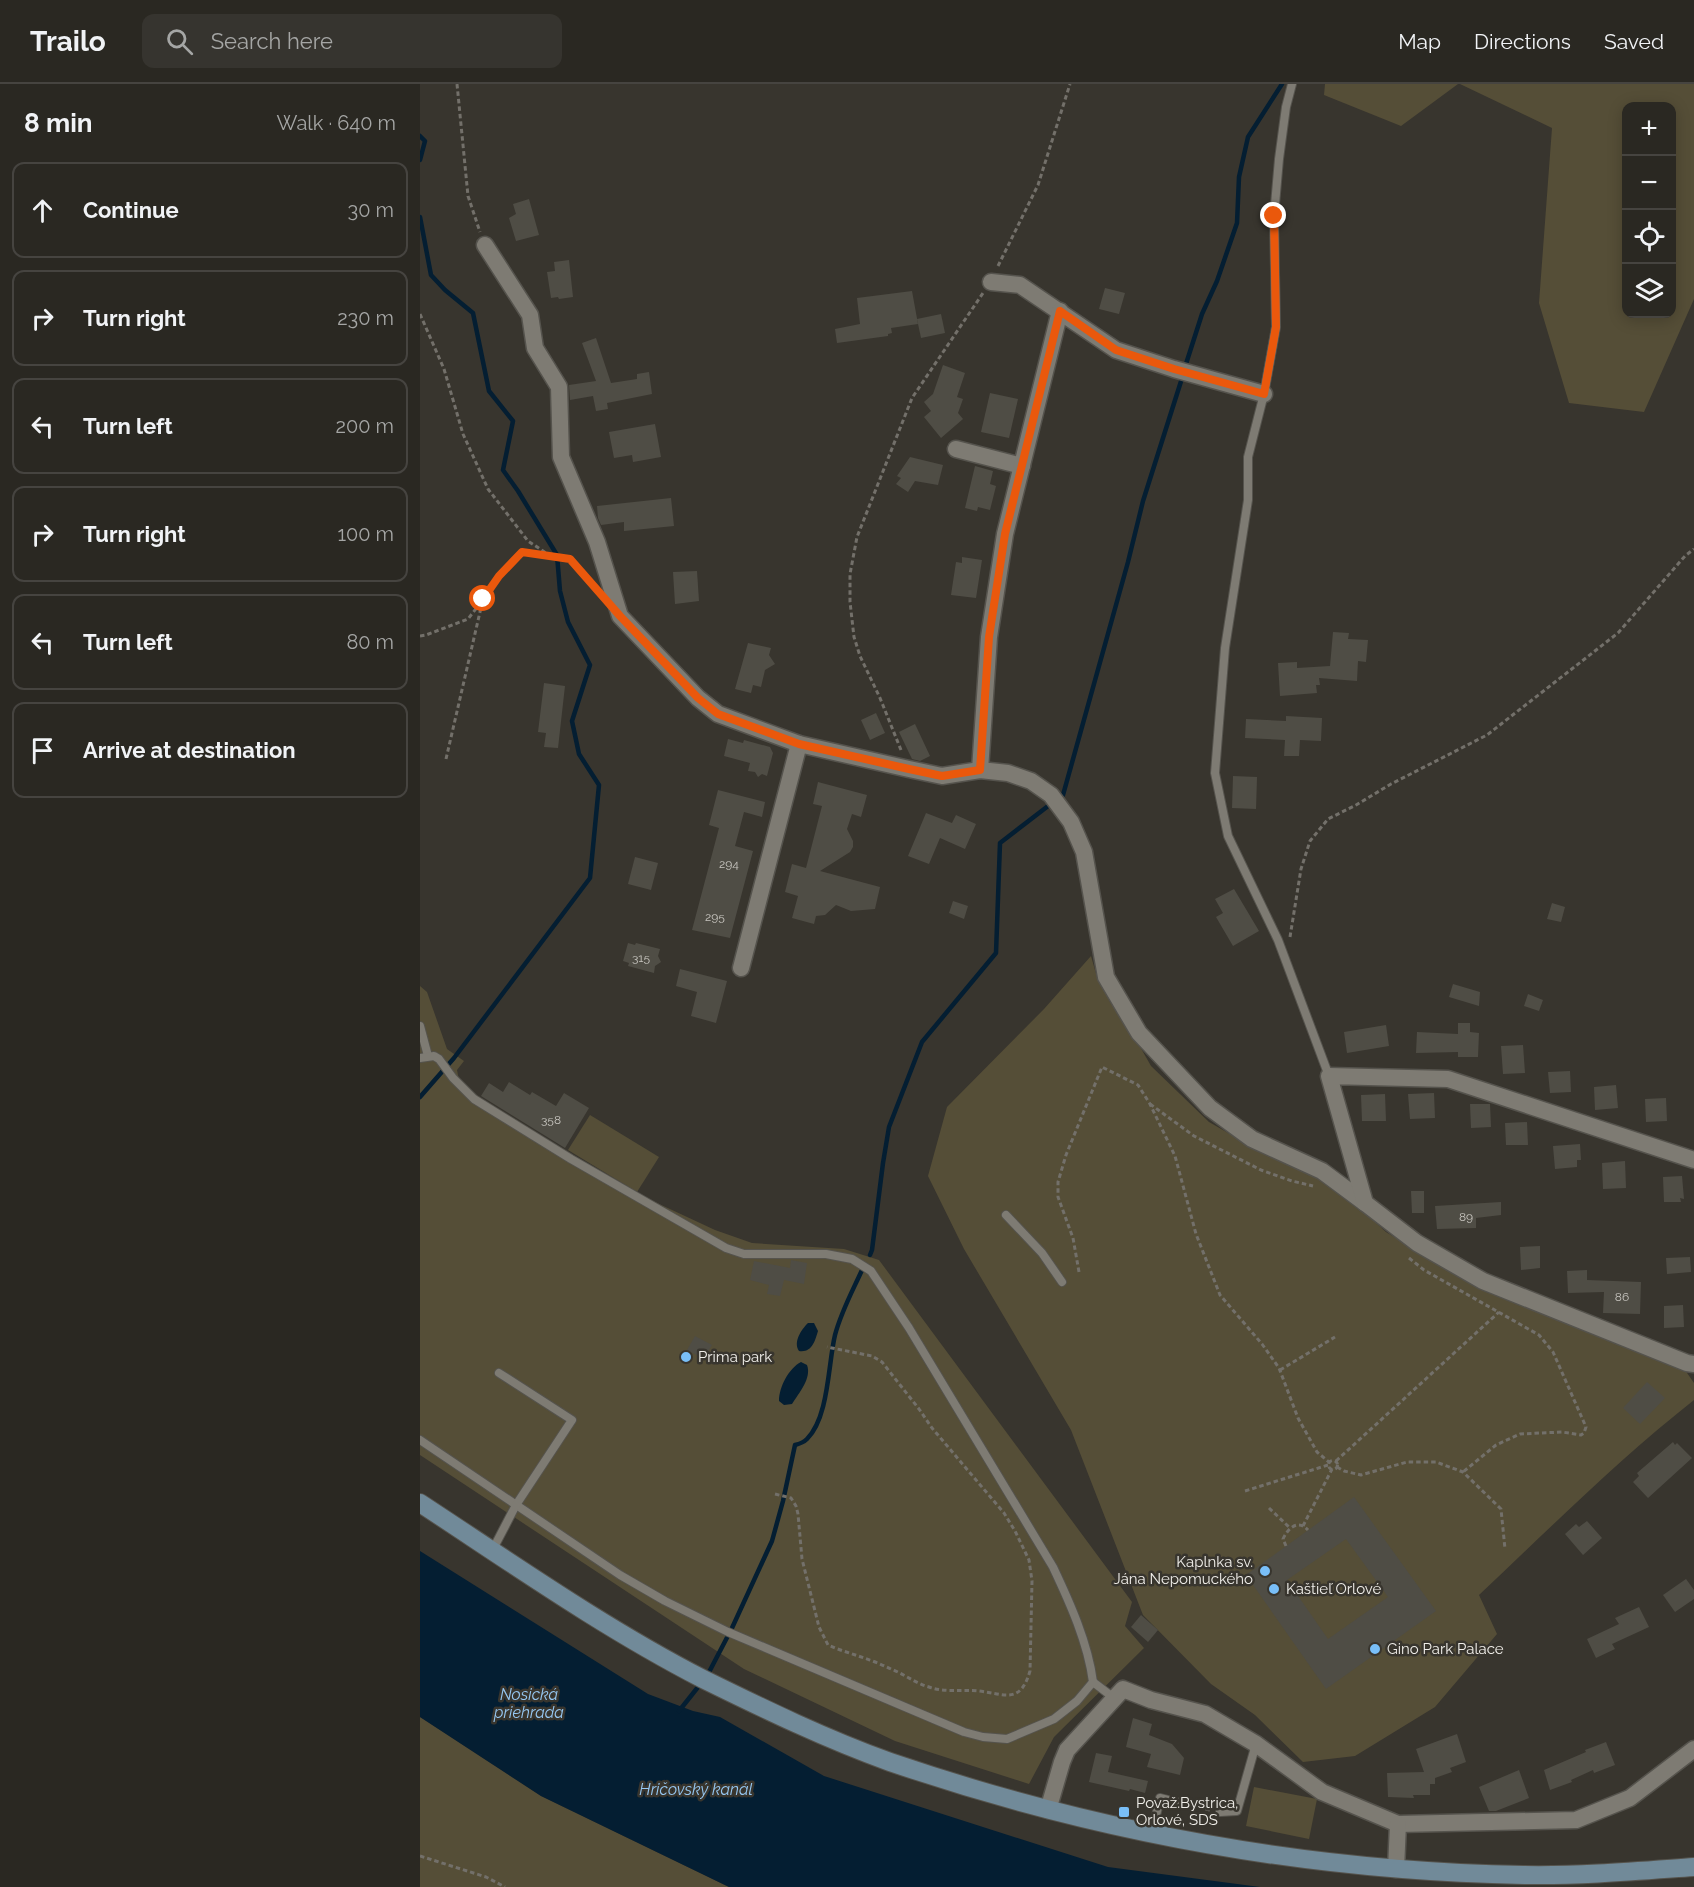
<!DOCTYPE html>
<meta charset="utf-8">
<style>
body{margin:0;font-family:Raleway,sans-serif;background:#36342f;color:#f1f3f6}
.controls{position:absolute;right:18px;top:18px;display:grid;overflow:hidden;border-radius:12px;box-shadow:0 3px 15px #0003}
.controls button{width:54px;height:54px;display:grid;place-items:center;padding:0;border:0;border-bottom:2px solid #464440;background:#2a2822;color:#f1f3f6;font:30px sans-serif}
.stop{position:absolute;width:18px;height:18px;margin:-14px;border:4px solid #ea580c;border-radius:50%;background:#fff}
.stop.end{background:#ea580c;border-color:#fff;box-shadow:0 2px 6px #0008}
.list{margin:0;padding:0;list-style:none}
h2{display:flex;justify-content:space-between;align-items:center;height:78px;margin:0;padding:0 24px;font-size:26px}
h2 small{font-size:20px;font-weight:400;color:#a5a6a5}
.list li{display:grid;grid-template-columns:39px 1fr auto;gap:18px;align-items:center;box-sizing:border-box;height:96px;margin:0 12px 12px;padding:0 12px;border:2px solid #464440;border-radius:12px}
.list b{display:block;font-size:22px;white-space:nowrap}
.list em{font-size:20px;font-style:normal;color:#a5a6a5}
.icon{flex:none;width:33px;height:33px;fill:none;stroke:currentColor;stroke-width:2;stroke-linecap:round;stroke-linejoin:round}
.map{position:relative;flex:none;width:1274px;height:1803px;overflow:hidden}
header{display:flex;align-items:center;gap:36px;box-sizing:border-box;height:84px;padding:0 30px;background:#2a2822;border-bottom:2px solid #464440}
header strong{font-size:28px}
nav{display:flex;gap:33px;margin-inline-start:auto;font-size:21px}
.search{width:420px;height:54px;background:#36342f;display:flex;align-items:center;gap:15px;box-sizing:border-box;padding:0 21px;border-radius:12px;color:#a5a6a5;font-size:22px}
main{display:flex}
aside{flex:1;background:#2a2822}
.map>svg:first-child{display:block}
.green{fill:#554e37;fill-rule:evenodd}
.water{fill:#041e32}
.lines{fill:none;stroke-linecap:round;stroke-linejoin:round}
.stream{stroke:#041e32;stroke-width:4.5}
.building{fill:#4f4d45;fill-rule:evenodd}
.lane-casing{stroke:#55534d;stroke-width:10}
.street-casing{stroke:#55534d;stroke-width:19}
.secondary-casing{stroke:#55534d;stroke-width:20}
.path{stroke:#73706a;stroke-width:3;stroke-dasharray:4.5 3;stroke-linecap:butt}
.lane{stroke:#7e7b73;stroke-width:8}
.street{stroke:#7e7b73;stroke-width:16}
.secondary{stroke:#718a99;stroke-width:18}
.route{stroke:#ea580c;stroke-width:8}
.poi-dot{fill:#79bff8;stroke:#38352e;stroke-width:2}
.labels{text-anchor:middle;stroke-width:5;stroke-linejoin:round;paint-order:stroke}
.number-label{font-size:12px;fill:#c8c6c0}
.poi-label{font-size:15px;fill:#f0eee9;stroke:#38352e;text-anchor:start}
.water-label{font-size:16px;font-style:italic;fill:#96c8f3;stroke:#38352e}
</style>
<header>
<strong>Trailo</strong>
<div class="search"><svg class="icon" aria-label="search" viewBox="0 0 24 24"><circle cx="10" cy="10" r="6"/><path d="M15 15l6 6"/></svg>Search here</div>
<nav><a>Map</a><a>Directions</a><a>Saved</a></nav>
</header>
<main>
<aside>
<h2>8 min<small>Walk · 640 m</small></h2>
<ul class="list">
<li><svg class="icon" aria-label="ahead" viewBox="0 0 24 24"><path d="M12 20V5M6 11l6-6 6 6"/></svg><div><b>Continue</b></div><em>30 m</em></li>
<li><svg class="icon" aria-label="right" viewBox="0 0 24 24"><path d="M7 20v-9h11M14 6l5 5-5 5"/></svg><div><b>Turn right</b></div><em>230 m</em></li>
<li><svg class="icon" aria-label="left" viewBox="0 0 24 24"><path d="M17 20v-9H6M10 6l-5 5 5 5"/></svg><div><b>Turn left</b></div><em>200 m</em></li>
<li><svg class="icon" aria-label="right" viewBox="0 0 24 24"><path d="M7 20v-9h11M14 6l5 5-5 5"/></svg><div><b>Turn right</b></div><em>100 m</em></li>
<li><svg class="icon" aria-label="left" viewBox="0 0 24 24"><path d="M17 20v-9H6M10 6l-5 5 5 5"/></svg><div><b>Turn left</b></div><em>80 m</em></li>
<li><svg class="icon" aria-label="arrive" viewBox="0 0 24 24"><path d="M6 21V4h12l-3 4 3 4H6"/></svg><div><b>Arrive at destination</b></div></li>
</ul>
</aside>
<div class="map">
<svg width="1274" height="1803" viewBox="0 0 1274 1803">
<rect width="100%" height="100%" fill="#38352e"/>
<g class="green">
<polygon points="905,0 1038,0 981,42 904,11"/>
<path d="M1040 0H1274V215L1224 328 1149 319 1119 219 1132 44ZM1206 22H1252V230H1206Z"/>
<path d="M671 872 677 893 690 918 710 945 731 982 789 1038 817 1054 902 1095 928 1113 966 1148 1059 1204 1265 1286 1274 1299V1316C1198 1376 1129 1445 1059 1511L1077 1550 1015 1623 935 1672 883 1678 835 1631 791 1600 723 1531 651 1346 544 1165 508 1092 527 1023 624 925Z"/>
<polygon points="0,902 7,908 27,965 44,977 37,986 39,996 58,1014 222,1112 295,1146 332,1159 424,1165 459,1176 712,1518 705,1542 724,1564 634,1653 609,1700 475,1657 324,1585 0,1371"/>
<polygon points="170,1031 239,1073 217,1108 148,1066"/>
<polygon points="0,1633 121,1712 309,1803 0,1803"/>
<polygon points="834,1703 897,1715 889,1755 826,1742"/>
</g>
<g class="water">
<path d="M388 1239H394L398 1247C395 1257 392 1269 379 1267 373 1258 381 1246 388 1239Z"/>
<path d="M381 1278 387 1281C392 1294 379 1309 372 1320L364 1321 359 1317C359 1303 369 1284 381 1278Z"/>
<polygon points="0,1467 228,1610 273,1627 300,1633 404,1692 688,1783 840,1803 309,1803 121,1712 0,1633"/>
</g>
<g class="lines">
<g class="stream">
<polyline points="0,52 5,57 0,76"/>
<polyline points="0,133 11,191 25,206 53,229 69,307 93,337 83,386 98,407 137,471 140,507 148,538 170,581 152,637 159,670 179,701 170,794 34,974 0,1013"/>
<polyline points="765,283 782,230 797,197 817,139 819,93 828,53 862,0"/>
<polyline points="639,714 643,711 708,478 723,417 763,291"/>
<polyline points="450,1171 452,1166 463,1079 469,1043 502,958 576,869 580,759 632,719"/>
<path d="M287 1592 312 1544 352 1457 363 1417 375 1361C379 1360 384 1358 387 1355 409 1333 408 1280 415 1251 421 1228 432 1208 442 1186"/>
<polyline points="259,1627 282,1598"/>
</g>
</g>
<g class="building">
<polygon points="109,115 119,151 96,157 89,134 96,130 93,120"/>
<polygon points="149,176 153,213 139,215 138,213 131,214 127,188 135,187 134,178"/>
<polygon points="685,204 705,209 699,230 679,225"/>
<polygon points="492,207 498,240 471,244 472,249 468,250 468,252 417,259 415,245 440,240 437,214"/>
<polygon points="521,230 525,249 501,254 497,235"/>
<polygon points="176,254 191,299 217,295 217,290 229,288 232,310 187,319 188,325 176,327 173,312 150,316 149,301 176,297 162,259"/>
<polygon points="523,281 545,289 537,313 543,315 538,329 543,335 521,354 504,333 511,327 504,318 513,310"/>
<polygon points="570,309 598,315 589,354 561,348"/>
<polygon points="235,340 241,373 213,378 212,371 194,374 189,348"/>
<polygon points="490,373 523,381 518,401 495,397 488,408 476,400 481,394 477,392"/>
<polygon points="555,382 573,387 570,400 576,402 570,426 558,423 557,427 545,424"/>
<polygon points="251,414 254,442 204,447 204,438 181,441 178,434 177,422"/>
<polygon points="542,473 562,476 556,514 531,511 536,478 542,479"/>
<polygon points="277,487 279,517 255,520 253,488"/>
<polygon points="913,548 929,549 928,555 948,556 946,578 938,577 937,597 899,594 900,601 896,601 897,609 860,612 858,579 877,578 877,584 910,582"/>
<polygon points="328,559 351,564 349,571 355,580 345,586 341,603 333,601 331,609 315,605"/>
<polygon points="124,599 145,602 138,664 124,663 126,649 118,648"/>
<polygon points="456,629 465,649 450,656 441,636"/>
<polygon points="866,632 902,634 901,657 880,656 879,672 864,672 865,656 825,654 826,635 866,637"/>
<polygon points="495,640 510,672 500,677 492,675 479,648"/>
<polygon points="308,655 323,659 324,656 350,663 353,669 347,692 342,690 338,693 335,688 328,687 330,679 304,672"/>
<polygon points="813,692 837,693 836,725 812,724"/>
<polygon points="398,698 447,711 441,733 432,730 427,745 433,757 433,763 430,768 400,787 460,803 455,825 431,827 416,821 405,831 396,832 394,840 372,834 378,812 365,808 372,780 386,784 402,722 393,720"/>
<polygon points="298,706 345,718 342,733 324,728 315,762 333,767 310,854 272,846 299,744 289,741"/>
<polygon points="506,729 532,739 536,731 556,740 545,765 520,754 509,780 488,772"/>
<polygon points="215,773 238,779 231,806 208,800"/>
<polygon points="814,805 839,847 813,862 796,833 803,829 795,815"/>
<polygon points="533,817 548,822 544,835 529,829"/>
<polygon points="1132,819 1145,823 1141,838 1127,835"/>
<polygon points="208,859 215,861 216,859 240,865 238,872 241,878 235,882 234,889 208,882 209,879 203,877"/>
<polygon points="260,885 307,897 296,939 271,932 277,908 256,902"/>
<polygon points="1033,900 1060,908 1059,922 1029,913"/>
<polygon points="1108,910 1123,916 1119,927 1104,922"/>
<polygon points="1038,939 1050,939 1050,948 1059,949 1058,973 1038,973 1038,968 996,969 997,948 1038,950"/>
<polygon points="966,941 969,962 927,969 924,948"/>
<polygon points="1103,961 1105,989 1083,990 1081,962"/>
<polygon points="1150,987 1151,1008 1130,1009 1128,988"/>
<polygon points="89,998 110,1011 112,1008 136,1022 144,1009 169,1024 145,1064 61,1012 69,999 83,1008"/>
<polygon points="1196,1001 1198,1024 1175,1026 1174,1003"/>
<polygon points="1014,1009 1015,1034 990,1035 988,1010"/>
<polygon points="965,1010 966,1037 942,1037 941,1011"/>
<polygon points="1246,1014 1247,1037 1226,1038 1225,1015"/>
<polygon points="1050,1020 1070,1020 1071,1043 1051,1044"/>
<polygon points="1107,1038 1108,1061 1086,1061 1085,1039"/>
<polygon points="1160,1060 1161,1076 1157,1076 1157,1083 1135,1085 1133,1062"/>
<polygon points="1205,1077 1206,1104 1183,1105 1182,1079"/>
<polygon points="1262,1092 1264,1115 1260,1114 1261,1118 1244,1118 1243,1093"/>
<polygon points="991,1107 1004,1107 1004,1129 992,1129"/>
<polygon points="1081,1118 1081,1131 1056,1134 1056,1144 1017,1145 1015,1122"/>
<polygon points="1120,1162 1120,1184 1101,1186 1100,1163"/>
<polygon points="1270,1173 1271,1188 1247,1190 1246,1174"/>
<polygon points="371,1176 387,1179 384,1200 364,1196 360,1212 347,1210 349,1201 330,1196 334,1177 370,1184"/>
<polygon points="1167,1186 1167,1196 1221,1198 1220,1230 1183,1229 1184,1208 1148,1209 1147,1187"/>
<polygon points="1263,1221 1264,1243 1244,1244 1244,1222"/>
<polygon points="275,1252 292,1261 284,1275 267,1266"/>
<polygon points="1227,1298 1245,1314 1220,1340 1203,1324"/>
<polygon points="1253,1358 1255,1361 1257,1359 1272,1374 1228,1414 1213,1398 1219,1392 1217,1389"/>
<path d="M934 1413 1016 1527 906 1605 826 1491ZM926 1455 968 1513 908 1555 867 1496Z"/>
<polygon points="1167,1437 1182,1454 1163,1471 1145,1450 1156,1440 1159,1443"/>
<polygon points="1266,1495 1274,1506 1274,1515 1255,1528 1243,1511"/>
<polygon points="1219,1523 1229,1543 1192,1560 1195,1565 1176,1574 1167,1555 1199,1540 1195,1534"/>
<polygon points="721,1531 738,1546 728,1558 711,1543"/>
<polygon points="713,1634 732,1640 729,1651 752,1660 764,1674 760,1691 727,1683 731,1670 706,1663"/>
<polygon points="1037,1650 1046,1678 1030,1684 1032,1688 1015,1694 1015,1700 1010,1700 1010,1711 993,1711 994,1714 968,1713 967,1689 1004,1688 996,1665"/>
<polygon points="1186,1658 1195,1681 1174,1689 1173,1686 1151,1696 1152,1698 1130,1706 1124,1686 1166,1668 1165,1666"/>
<polygon points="676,1669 692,1672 688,1688 728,1697 725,1709 710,1705 709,1707 669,1698"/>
<polygon points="1099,1686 1109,1714 1076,1727 1069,1727 1059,1703"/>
</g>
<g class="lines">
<defs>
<g id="lane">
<polyline points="872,0 866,23 859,75 854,132 856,243 844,310 828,373 828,416 805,564 795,689 808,752 858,856 909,992"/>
<polyline points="0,942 8,972"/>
<path d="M0 974 14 972 19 975 33 994 54 1015 151 1075 306 1164 324 1170H406L432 1175 451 1187 489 1244 633 1483C650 1519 668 1559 673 1598"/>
<polyline points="586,1131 622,1169 642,1198"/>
<polyline points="0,1356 200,1491 245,1517 308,1548 544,1648 563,1653 587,1655 634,1635 657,1617 673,1598 694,1614"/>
<polyline points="72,1467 96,1421 152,1336 79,1289"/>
<polyline points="800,1728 817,1727 836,1660"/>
<polyline points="732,1750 740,1714 760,1719"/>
</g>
<g id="street">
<polyline points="65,161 110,231 115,264 139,303 141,373 177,458 200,532 278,614 298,630 379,660 489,685 522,692 560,686 588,689 611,697 631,711 651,738 664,768 686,893 719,949 790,1024 832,1055 902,1087 945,1119"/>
<polyline points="571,198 600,201 696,266 754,285 844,310"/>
<polyline points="536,365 602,382"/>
<polyline points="560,686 569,553 585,450 640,227"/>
<polyline points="321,884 379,660"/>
<polyline points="1274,1076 1028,995 909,992 945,1119 997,1159 1063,1197 1267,1279 1274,1280"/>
<polyline points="628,1726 642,1678 647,1666 703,1605 731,1616 785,1630 836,1660 902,1708 978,1740 1156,1736 1210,1714 1274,1665"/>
<polyline points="976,1785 978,1740"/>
</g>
<path id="secondary" d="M0 1419C93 1480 184 1544 283 1595 344 1625 406 1655 470 1678 675 1748 887 1787 1104 1791 1161 1792 1218 1787 1274 1783"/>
</defs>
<use href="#lane" class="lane-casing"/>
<use href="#street" class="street-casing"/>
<use href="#secondary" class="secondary-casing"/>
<g class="path">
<polyline points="37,0 48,112 60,148"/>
<polyline points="578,182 618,101 650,0"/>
<polyline points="0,230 24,285 43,350 68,405 108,457 129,471"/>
<polyline points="0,552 6,551 48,535 62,517"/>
<polyline points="481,666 460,614 440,572 434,553 430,518 430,490 437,453 492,314 563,209"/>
<polyline points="26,675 63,515 79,492 102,468 150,475 174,502"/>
<polyline points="870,853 881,785 890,757 908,735 936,721 971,700 1067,651 1198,549 1265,472 1274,465"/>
<polyline points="730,1020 774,1052 841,1086 872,1097 893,1102"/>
<polyline points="989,1174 1004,1186 1119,1251 1133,1268 1166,1343 1164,1349 1161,1351 1142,1348 1100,1350 1076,1361 1043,1388"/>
<polyline points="659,1188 653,1154 638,1113 638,1098 646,1071 682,983 718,1001 730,1020 755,1072 776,1150 800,1211 842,1260 859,1284 878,1334 897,1368 909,1378"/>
<polyline points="860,1286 915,1253"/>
<circle cx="913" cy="1381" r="4.5"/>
<polyline points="916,1377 1079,1228"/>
<polyline points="917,1383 924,1387 941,1391 987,1378 1016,1378 1043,1388 1081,1425 1085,1465"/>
<polyline points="825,1407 908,1381"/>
<path d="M355 1410 371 1414 376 1422 378 1430 382 1475 399 1543 408 1561 415 1564C434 1571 453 1576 471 1585 484 1590 495 1599 509 1603 525 1609 542 1605 559 1607 585 1610 600 1621 610 1587L612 1497 609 1476 595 1447 584 1429 512 1344 499 1325 462 1278 452 1272 407 1263"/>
<polyline points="849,1424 870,1444"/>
<polyline points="883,1442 912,1385"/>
<path d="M866 1462 863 1455C868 1444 878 1435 888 1446"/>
<polyline points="771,1721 790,1726"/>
<polyline points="0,1772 66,1793 85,1803"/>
</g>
<use href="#lane" class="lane"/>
<use href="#street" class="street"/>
<use href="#secondary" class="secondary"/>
</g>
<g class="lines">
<polyline class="route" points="63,515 79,492 102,468 150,475 200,532 278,614 298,630 379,660 489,685 522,692 560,686 569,553 585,450 640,227 696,266 754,285 844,310 856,243 854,132"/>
</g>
<g class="poi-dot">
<circle cx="266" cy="1273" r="6"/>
<circle cx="845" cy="1487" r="6"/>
<circle cx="854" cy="1505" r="6"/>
<circle cx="955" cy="1565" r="6"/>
<rect x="698" y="1722" width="12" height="12" rx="3"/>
</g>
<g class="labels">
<g class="number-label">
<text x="309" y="784">294</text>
<text x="295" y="837">295</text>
<text x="221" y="878">315</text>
<text x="131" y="1040">358</text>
<text x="1046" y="1137">89</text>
<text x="1202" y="1217">86</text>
</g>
<g class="poi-label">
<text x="278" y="1278">Prima park</text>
<text x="833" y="1483" text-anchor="end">Kaplnka sv.<tspan x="833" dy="17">Jána Nepomuckého</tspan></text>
<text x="866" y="1510">Kaštieľ Orlové</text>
<text x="967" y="1570">Gino Park Palace</text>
<text x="716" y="1724">Považ.Bystrica,<tspan x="716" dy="17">Orlové, SDS</tspan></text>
</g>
<g class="water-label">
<text x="109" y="1616">Nosická<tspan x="109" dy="18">priehrada</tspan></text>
<text x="276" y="1711">Hričovský kanál</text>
</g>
</g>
</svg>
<div class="controls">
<button>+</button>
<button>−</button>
<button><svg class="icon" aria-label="locate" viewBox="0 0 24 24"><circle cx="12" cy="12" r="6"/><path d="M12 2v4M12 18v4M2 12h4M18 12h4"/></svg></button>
<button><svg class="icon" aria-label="layers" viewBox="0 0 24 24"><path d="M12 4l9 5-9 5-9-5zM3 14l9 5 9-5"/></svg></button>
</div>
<div class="stop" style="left:63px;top:515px"></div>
<div class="stop end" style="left:854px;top:132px"></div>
</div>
</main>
